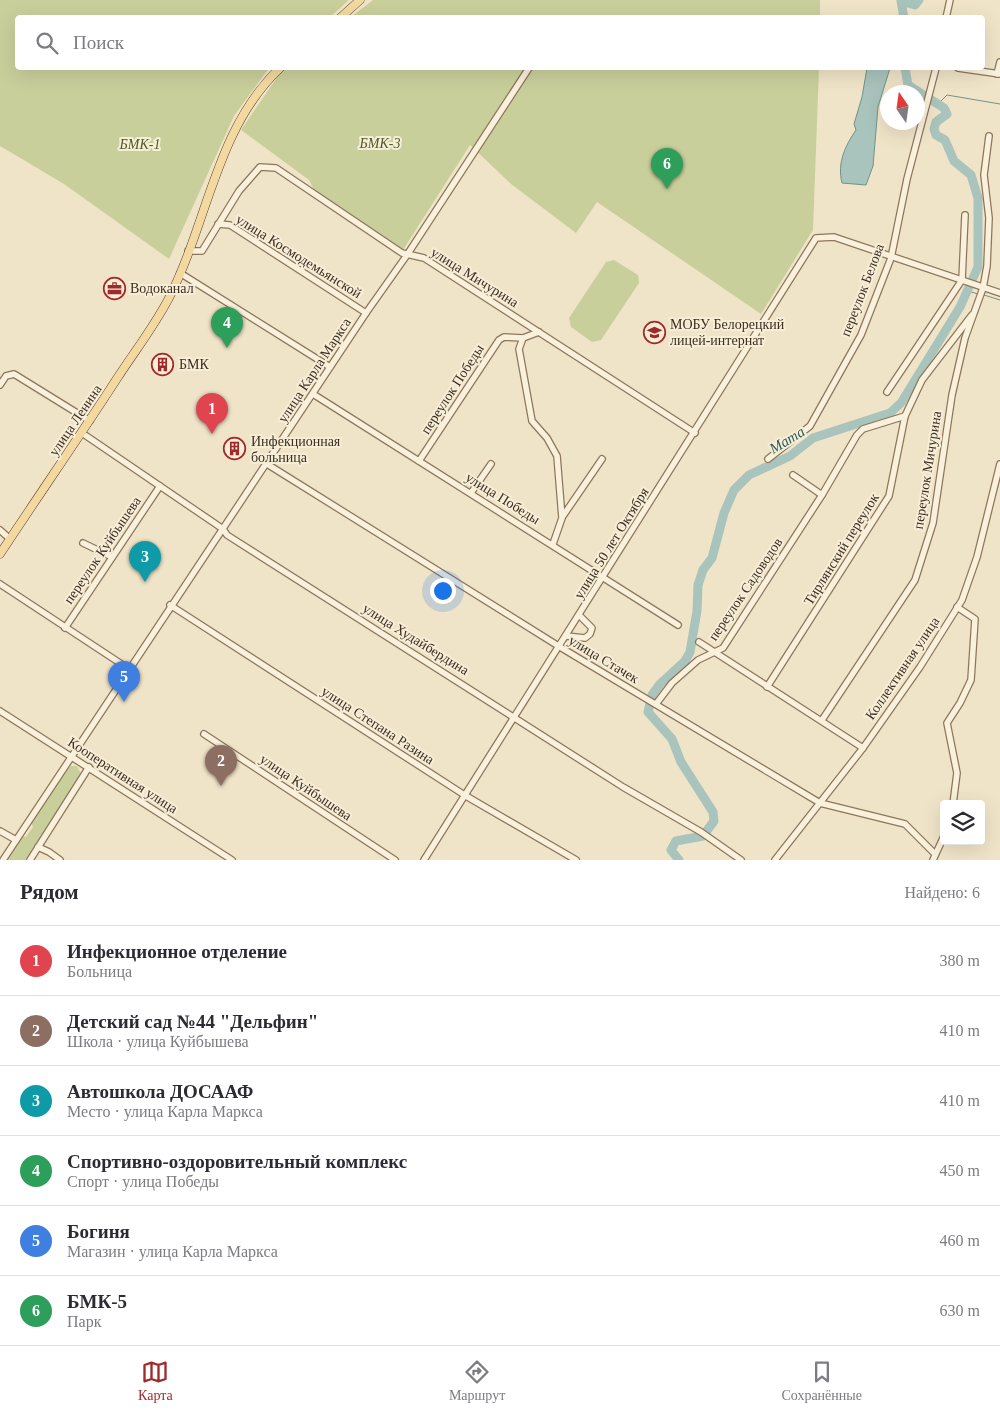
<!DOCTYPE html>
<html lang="ru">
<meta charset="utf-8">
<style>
body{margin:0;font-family:"Times New Roman",serif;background:#f7f7f7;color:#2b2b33}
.controls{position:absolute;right:15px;bottom:15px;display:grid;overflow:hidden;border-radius:5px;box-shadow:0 5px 20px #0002}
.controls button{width:45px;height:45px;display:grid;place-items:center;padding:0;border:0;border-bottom:1px solid #e1e1e2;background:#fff;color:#2b2b33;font:25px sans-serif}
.compass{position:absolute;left:880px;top:85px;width:45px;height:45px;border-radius:50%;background:#fff;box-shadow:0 5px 20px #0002;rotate:347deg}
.you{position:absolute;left:442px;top:590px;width:18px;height:18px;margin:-12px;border:4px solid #fff;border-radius:50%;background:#1a73e8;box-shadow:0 0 0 8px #1a73e833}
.badge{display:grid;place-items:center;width:32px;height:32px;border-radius:50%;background:#9e2a2b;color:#fff;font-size:16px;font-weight:700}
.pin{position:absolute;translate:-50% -41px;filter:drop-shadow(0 1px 2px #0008)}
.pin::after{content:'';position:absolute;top:26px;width:18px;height:15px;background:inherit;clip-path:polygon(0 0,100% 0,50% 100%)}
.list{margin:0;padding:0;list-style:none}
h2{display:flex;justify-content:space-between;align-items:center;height:65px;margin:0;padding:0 20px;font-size:21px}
h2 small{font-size:16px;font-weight:400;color:#7c7c81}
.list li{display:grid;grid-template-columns:32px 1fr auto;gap:15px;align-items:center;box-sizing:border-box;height:70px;padding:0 20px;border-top:1px solid #e1e1e2}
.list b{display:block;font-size:19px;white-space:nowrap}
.list p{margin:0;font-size:16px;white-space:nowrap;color:#7c7c81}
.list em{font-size:16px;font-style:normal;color:#7c7c81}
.icon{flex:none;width:28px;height:28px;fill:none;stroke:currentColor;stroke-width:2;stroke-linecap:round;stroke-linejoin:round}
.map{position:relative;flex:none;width:1000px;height:860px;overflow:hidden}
.search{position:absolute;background:#fff;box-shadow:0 5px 20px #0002;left:15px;right:15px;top:15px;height:55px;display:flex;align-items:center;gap:12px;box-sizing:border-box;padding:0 18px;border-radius:5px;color:#7c7c81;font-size:19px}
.sheet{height:485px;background:#fff}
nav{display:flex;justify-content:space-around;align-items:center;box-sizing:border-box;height:70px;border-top:1px solid #e1e1e2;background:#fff;font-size:14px;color:#7c7c81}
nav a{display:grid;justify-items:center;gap:2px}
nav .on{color:#9e2a2b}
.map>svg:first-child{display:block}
.green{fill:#c9cf9b}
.water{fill:#a9c4bc;stroke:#6f938a}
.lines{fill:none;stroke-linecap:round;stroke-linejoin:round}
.stream{stroke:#6f938a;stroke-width:1}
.river{stroke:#a9c4bc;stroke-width:9}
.minor-casing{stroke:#8d765c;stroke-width:8}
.major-casing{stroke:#5b4430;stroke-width:9}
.minor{stroke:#faf1dc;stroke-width:5.5}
.major{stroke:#f3d9a0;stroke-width:8}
.labels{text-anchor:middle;stroke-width:4;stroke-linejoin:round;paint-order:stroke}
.park-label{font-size:14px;font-style:italic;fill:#4d5a26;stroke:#f7eed8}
.street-label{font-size:14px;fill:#3d2e20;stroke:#f7eed8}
.poi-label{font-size:14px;fill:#3d2e20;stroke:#f7eed8;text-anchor:start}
.water-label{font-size:15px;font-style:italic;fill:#2f5d5a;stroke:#f7eed8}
</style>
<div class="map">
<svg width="1000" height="860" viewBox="0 0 1000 860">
<rect width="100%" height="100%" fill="#f0e4c8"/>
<g class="green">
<polygon points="0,0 349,0 330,17 18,18 18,68 269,68 234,116 169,259 64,184 0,146"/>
<polygon points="373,0 820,0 820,17 351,17"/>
<polygon points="287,68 819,68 813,230 761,314 597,202 576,233 511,184 470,145 403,250 314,190 309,180 241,130 280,73"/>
<polygon points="614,260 638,275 639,283 601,340 592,342 571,327 569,318 606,262"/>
<polygon points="71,766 77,766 81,774 25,860 6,860 21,836 26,837 33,827 31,822 66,769"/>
</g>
<path class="water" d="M867 68H890L878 107 873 166 866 185 842 183C837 163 845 146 856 130L854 124 862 97Z"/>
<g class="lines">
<g class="stream">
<polyline points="939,103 947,95 1000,104"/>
<polyline points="968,291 978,294"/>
<polyline points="984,295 1000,300"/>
</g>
<g class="river">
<polyline points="904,18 901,1 915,5 919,0"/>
<polyline points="679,860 671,850 676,841 703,836 714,821 713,812 681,762 672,739 648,712 652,695 660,684 685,661 690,652 697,611 698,585 703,570 712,558 724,513 734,490 749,475 790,456 813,438 890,413 901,403 960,307 978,267 978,198 971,175 954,161 945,140 936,135 934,129 936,122 947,114 944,108 908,85 905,68"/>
</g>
<defs>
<g id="minor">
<polyline points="946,18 950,0"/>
<polyline points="958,68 1000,74"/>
<polyline points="997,74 1000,62"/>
<polyline points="218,224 230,225 366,313"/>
<polyline points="188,251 202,251 239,191 260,167 276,168 402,253 424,258 695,433"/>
<polyline points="180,273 330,367"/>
<polyline points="523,338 519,349 532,421 547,438 557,456 562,518 553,544"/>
<polyline points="0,385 6,376 14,374 90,421"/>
<polyline points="887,392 962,280 965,215"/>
<polyline points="313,394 678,625"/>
<polyline points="82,433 223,529 227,535 623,787 701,832 741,860"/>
<polyline points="768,459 810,426 861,335 891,258 907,179 936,68"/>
<polyline points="419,461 499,340 504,337 523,338 539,332"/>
<polyline points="267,464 560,647 820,803 905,824 935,854"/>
<polyline points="793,475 822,495"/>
<polyline points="471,493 491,464"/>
<polyline points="563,516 602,459"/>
<polyline points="0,530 10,539"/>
<polyline points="83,543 112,557"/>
<polyline points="0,584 129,669"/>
<polyline points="170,605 466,796 576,860"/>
<polyline points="65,628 160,486"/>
<polyline points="566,636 585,638 590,634 592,628 580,616"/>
<polyline points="699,642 863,748"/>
<polyline points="767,687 889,496 905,416 922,380 972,315"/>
<polyline points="656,704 672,683 698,660 723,648 822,495 857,435 863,429 905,416"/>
<polyline points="0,711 232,860"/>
<polyline points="822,720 915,580 933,523 952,395 965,338 983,288 987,266 989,218 984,175 989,136"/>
<polyline points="204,734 395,860"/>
<polyline points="953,804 957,773 947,723 960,703 971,680 975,619 957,607"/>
<polyline points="0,831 16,840"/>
<polyline points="38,847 49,852 60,860"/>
<polyline points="3,860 366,313 407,255 529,68"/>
<polyline points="30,860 89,767"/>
<polyline points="424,860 816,238 834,237 1000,293"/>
<polyline points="775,860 863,748 920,667 962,600 977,557 1000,464"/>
<polyline points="933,860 944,836"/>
</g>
<g id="major">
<polyline points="340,18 360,0"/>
<path d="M0 554C39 495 79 437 118 377 135 351 155 325 169 298 208 222 216 128 280 68"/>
</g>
</defs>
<use href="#minor" class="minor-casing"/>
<use href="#major" class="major-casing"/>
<use href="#minor" class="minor"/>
<use href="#major" class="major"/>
</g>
<defs>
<symbol id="office-ring" viewBox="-11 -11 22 22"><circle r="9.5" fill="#f7eed8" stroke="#9e2a2b" stroke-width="1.5"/><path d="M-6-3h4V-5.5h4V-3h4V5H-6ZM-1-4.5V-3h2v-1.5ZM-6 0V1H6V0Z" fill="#9e2a2b"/></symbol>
<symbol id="school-ring" viewBox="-11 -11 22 22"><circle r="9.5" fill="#f7eed8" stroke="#9e2a2b" stroke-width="1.5"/><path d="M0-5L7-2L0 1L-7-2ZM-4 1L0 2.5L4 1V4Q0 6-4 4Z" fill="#9e2a2b"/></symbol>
<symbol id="building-ring" viewBox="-11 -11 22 22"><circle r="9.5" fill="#f7eed8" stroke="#9e2a2b" stroke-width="1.5"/><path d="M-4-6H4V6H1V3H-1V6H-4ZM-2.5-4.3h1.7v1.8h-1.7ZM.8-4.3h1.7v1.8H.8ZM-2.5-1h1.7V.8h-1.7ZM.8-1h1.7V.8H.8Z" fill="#9e2a2b"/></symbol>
</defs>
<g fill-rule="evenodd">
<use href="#office-ring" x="102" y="276" width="25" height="25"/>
<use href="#school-ring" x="642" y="320" width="25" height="25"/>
<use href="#building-ring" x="150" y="352" width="25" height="25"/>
<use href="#building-ring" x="222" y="436" width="25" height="25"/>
</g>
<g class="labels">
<g class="park-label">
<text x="380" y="148">БМК-3</text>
<text x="140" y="149">БМК-1</text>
</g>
<g class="street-label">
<text transform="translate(299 256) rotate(32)" y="5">улица Космодемьянской</text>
<text transform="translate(475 277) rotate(32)" y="5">улица Мичурина</text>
<text transform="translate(862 290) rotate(-69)" y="5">переулок Белова</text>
<text transform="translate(314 370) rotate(-57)" y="5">улица Карла Маркса</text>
<text transform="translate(452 389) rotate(-57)" y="5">переулок Победы</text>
<text transform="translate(75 420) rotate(-56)" y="5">улица Ленина</text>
<text transform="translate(927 470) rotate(-81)" y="5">переулок Мичурина</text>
<text transform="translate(503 498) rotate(32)" y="5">улица Победы</text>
<text transform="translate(611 543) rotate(-58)" y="5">улица 50 лет Октября</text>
<text transform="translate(841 549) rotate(-58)" y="5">Тирлянский переулок</text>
<text transform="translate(102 550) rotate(-56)" y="5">переулок Куйбышева</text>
<text transform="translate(745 589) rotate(-56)" y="5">переулок Садоводов</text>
<text transform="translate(416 639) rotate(32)" y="5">улица Худайбердина</text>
<text transform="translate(604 659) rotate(31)" y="5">улица Стачек</text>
<text transform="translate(902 668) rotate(-56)" y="5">Коллективная улица</text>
<text transform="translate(378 725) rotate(33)" y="5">улица Степана Разина</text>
<text transform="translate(123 775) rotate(33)" y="5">Кооперативная улица</text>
<text transform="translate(306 787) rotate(34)" y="5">улица Куйбышева</text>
</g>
<g class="poi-label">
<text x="130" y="293">Водоканал</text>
<text x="670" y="329">МОБУ Белорецкий<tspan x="670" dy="16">лицей-интернат</tspan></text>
<text x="179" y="369">БМК</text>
<text x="251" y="446">Инфекционная<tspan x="251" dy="16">больница</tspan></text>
</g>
<g class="water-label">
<text transform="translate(787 440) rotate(-31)" y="5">Мата</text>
</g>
</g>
</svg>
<div class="controls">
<button><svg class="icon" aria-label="layers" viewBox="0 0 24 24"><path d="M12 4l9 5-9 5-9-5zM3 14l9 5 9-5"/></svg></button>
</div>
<svg class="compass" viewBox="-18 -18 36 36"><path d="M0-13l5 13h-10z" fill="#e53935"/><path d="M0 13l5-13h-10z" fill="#7c7c81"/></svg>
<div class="you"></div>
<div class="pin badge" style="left:212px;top:434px;background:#e0444e">1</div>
<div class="pin badge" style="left:221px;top:786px;background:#8d6e63">2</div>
<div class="pin badge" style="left:145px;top:582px;background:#0f9aa8">3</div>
<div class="pin badge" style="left:227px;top:348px;background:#2e9e5b">4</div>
<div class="pin badge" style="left:124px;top:702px;background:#3f7fe0">5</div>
<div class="pin badge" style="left:667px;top:189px;background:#2e9e5b">6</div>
<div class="search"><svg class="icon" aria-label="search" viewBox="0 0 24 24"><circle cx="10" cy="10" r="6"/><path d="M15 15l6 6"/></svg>Поиск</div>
</div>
<section class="sheet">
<h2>Рядом<small>Найдено: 6</small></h2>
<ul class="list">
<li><span class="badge" style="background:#e0444e">1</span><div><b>Инфекционное отделение</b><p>Больница</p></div><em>380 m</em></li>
<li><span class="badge" style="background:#8d6e63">2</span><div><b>Детский сад №44 &quot;Дельфин&quot;</b><p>Школа · улица Куйбышева</p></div><em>410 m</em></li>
<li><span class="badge" style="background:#0f9aa8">3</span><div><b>Автошкола ДОСААФ</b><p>Место · улица Карла Маркса</p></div><em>410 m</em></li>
<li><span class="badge" style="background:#2e9e5b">4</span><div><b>Спортивно-оздоровительный комплекс</b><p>Спорт · улица Победы</p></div><em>450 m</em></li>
<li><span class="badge" style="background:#3f7fe0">5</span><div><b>Богиня</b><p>Магазин · улица Карла Маркса</p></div><em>460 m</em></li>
<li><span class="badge" style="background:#2e9e5b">6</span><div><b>БМК-5</b><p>Парк</p></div><em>630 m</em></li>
</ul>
</section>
<nav>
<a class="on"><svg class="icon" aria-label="map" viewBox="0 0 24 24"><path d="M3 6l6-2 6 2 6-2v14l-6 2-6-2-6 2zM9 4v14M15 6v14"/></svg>Карта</a>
<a><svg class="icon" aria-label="directions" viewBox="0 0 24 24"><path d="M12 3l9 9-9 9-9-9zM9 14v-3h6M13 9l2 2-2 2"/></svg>Маршрут</a>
<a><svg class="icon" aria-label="saved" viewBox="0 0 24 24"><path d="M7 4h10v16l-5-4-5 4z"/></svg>Сохранённые</a>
</nav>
